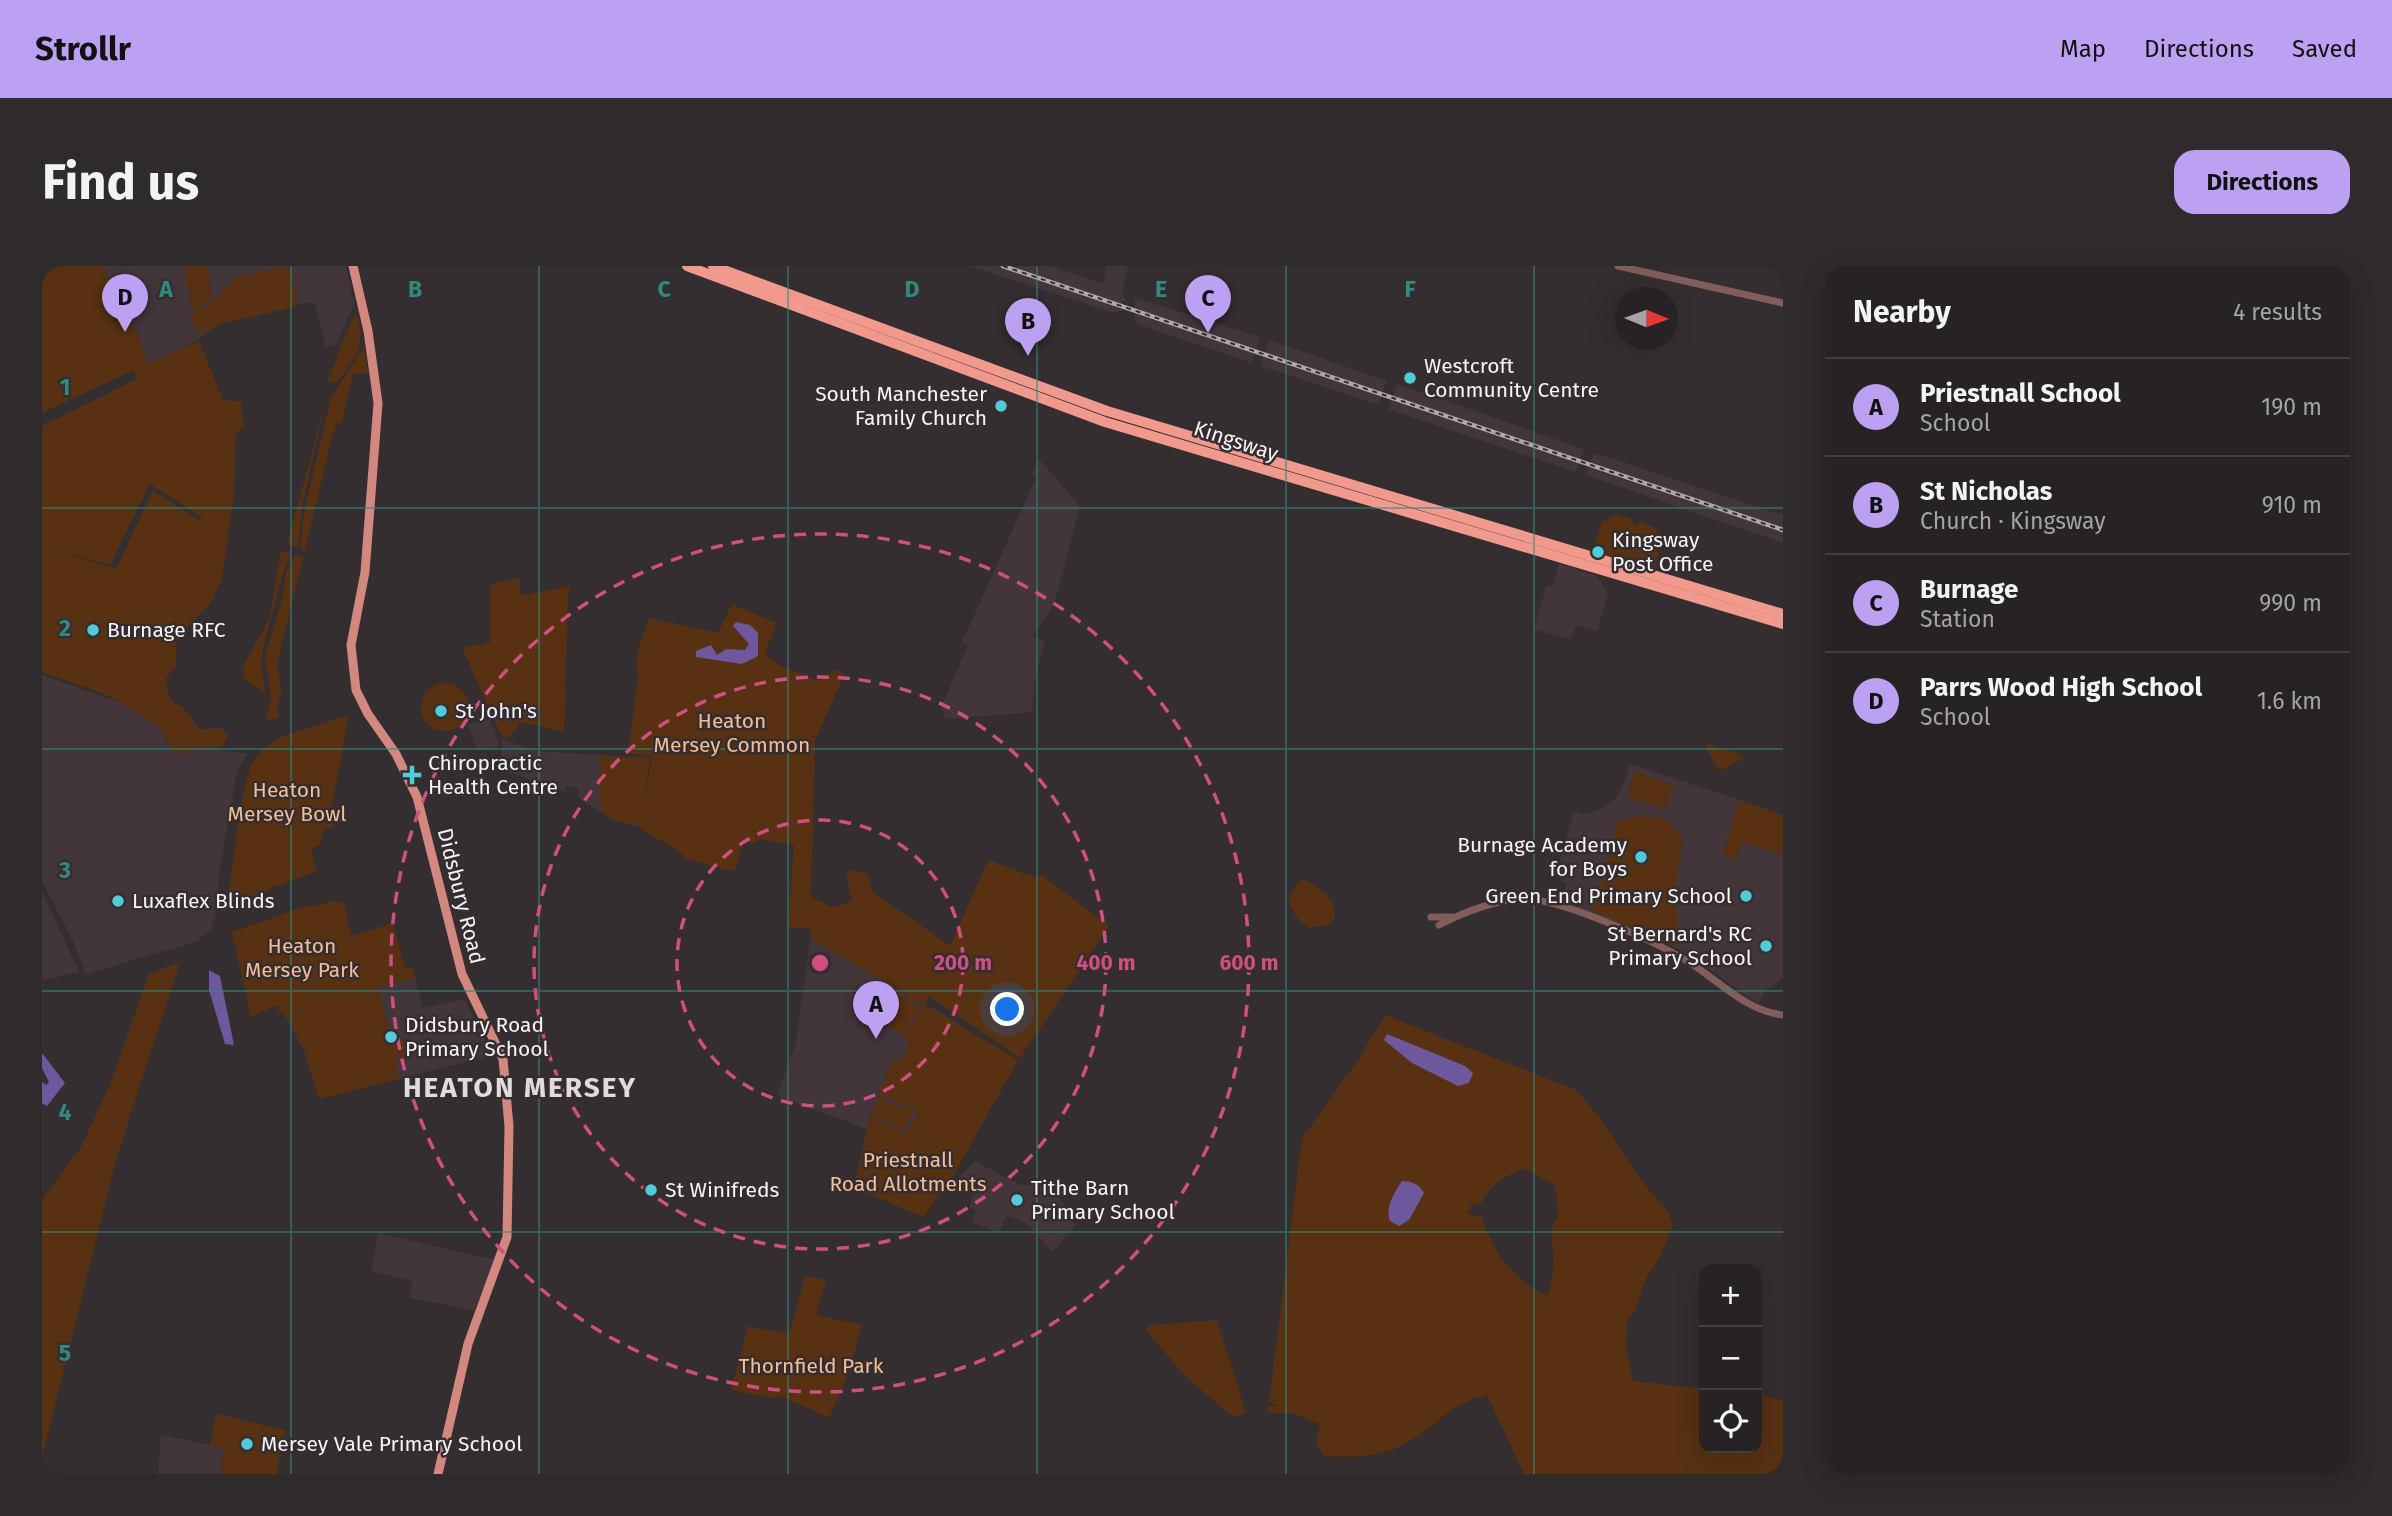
<!DOCTYPE html>
<meta charset="utf-8">
<style>
body{margin:0;font-family:"Fira Sans",sans-serif;background:#2f2a2c;color:#f1f3f6}
.controls{position:absolute;right:21px;bottom:21px;display:grid;overflow:hidden;border-radius:14px;box-shadow:0 7px 28px #0002}
.controls button{width:63px;height:63px;display:grid;place-items:center;padding:0;border:0;border-bottom:2px solid #433f41;background:#272224;color:#f1f3f6;font:35px sans-serif}
.compass{position:absolute;left:1573px;top:21px;width:63px;height:63px;border-radius:50%;background:#272224;box-shadow:0 7px 28px #0002;rotate:91deg}
.you{position:absolute;left:966px;top:744px;width:24px;height:24px;margin:-18px;border:5px solid #fff;border-radius:50%;background:#1a73e8;box-shadow:0 0 0 10px #1a73e833}
.badge{display:grid;place-items:center;width:46px;height:46px;border-radius:50%;background:#bca0f2;color:#111;font-size:23px;font-weight:700}
.pin{position:absolute;translate:-50% -58px;filter:drop-shadow(0 2px 4px #0008)}
.pin::after{content:'';position:absolute;top:37px;width:24px;height:21px;background:inherit;clip-path:polygon(0 0,100% 0,50% 100%)}
.list{margin:0;padding:0;list-style:none}
h2{display:flex;justify-content:space-between;align-items:center;height:91px;margin:0;padding:0 28px;font-size:30px}
h2 small{font-size:23px;font-weight:400;color:#a4a4a6}
.list li{display:grid;grid-template-columns:46px 1fr auto;gap:21px;align-items:center;box-sizing:border-box;height:98px;padding:0 28px;border-top:2px solid #433f41}
.list b{display:block;font-size:26px;white-space:nowrap}
.list p{margin:0;font-size:23px;white-space:nowrap;color:#a4a4a6}
.list em{font-size:23px;font-style:normal;color:#a4a4a6}
.icon{flex:none;width:38px;height:38px;fill:none;stroke:currentColor;stroke-width:2;stroke-linecap:round;stroke-linejoin:round}
.map{position:relative;flex:none;width:1741px;height:1208px;overflow:hidden;border-radius:21px}
header{display:flex;align-items:center;gap:42px;box-sizing:border-box;height:98px;padding:0 35px;background:#bca0f2;color:#111}
header strong{font-size:33px}
nav{display:flex;gap:38px;margin-inline-start:auto;font-size:24px}
.intro{display:flex;align-items:center;justify-content:space-between;box-sizing:border-box;height:168px;padding:0 42px}
h1{margin:0;font-size:49px}
.button{padding:18px 32px;border-radius:21px;background:#bca0f2;color:#111;font-size:24px;font-weight:700}
main{display:flex;gap:42px;padding:0 42px}
aside{flex:1;background:#272224;border-radius:21px;box-shadow:0 7px 28px #0002}
.map>svg:first-child{display:block}
.built{fill:#43363a}
.green{fill:#573112;fill-rule:evenodd}
.water{fill:#6d589e}
.lines{fill:none;stroke-linecap:round;stroke-linejoin:round}
.minor{stroke:#825d59;stroke-width:7}
.major{stroke:#d2887f;stroke-width:9}
.highway{stroke:#f2998e;stroke-width:10}
.rail-casing{stroke:#aea8aa;stroke-width:4.5}
.rail{stroke:#342e30;stroke-width:2;stroke-dasharray:5;stroke-linecap:butt}
.grid{fill:none;stroke:#328982;stroke-width:2;stroke-opacity:0.55}
.ring{fill:none;stroke:#d04f82;stroke-width:3.5;stroke-dasharray:12 9}
.poi-dot{fill:#52cbd9;stroke:#342e30;stroke-width:2.5}
.labels{text-anchor:middle;stroke-width:5;stroke-linejoin:round;paint-order:stroke}
.poi-label{font-size:21px;fill:#f8f3f5;stroke:#342e30;text-anchor:start}
.street-label{font-size:21px;fill:#f8f3f5;stroke:#342e30}
.park-label{font-size:21px;fill:#f5bd95;stroke:#342e30}
.district-label{font-size:28px;font-weight:bold;letter-spacing:2px;fill:#e2dadc;stroke:#342e30}
.grid-label{font-size:23px;text-anchor:middle;font-weight:bold;fill:#328982;stroke:#342e30;stroke-width:5;stroke-linejoin:round;paint-order:stroke}
.centre{fill:#d04f82;stroke:#342e30;stroke-width:3.5}
.ring-label{font-size:21px;text-anchor:middle;font-weight:bold;fill:#d04f82;stroke:#342e30;stroke-width:5;stroke-linejoin:round;paint-order:stroke}
</style>
<header>
<strong>Strollr</strong>
<nav><a>Map</a><a>Directions</a><a>Saved</a></nav>
</header>
<div class="intro"><h1>Find us</h1><a class="button">Directions</a></div>
<main>
<div class="map">
<svg width="1741" height="1208" viewBox="0 0 1741 1208">
<rect width="100%" height="100%" fill="#342e30"/>
<g class="built">
<polygon points="0,0 304,0 312,38 294,78 284,81 273,38 266,36 178,58 156,74 0,147"/>
<polygon points="929,0 1008,0 1061,18 1065,0 1086,0 1080,25 1085,36 1081,35 1080,41 1083,43 1072,47"/>
<polygon points="1093,32 1218,71 1209,97 1093,57"/>
<polygon points="1227,74 1345,115 1336,139 1218,100"/>
<polygon points="1355,118 1542,183 1534,206 1346,143"/>
<polygon points="1552,187 1741,249 1741,277 1544,209"/>
<polygon points="997,193 1038,240 1012,339 990,370 1003,374 992,417 990,446 904,453 899,442 926,379 920,376 994,212 990,209"/>
<polygon points="1517,298 1555,310 1566,327 1555,365 1534,359 1529,374 1492,363 1504,321 1511,320"/>
<polygon points="0,409 85,439 118,461 133,488 162,481 205,488 195,505 177,608 174,648 169,663 154,676 44,708 31,675 0,615"/>
<polygon points="447,450 457,480 436,485 426,459"/>
<polygon points="460,473 493,485 608,492 597,561 574,555 536,532 537,522 525,520 524,526 465,506 459,498"/>
<polygon points="1588,498 1697,534 1685,572 1741,589 1741,711 1722,727 1716,737 1637,683 1535,641 1539,628 1526,623 1522,635 1520,634 1525,618 1513,610 1532,546 1541,548 1557,544 1571,535 1580,522"/>
<polygon points="0,626 37,706 0,714"/>
<polygon points="769,672 921,760 864,870 829,851 825,863 735,830 754,777"/>
<polygon points="373,711 381,742 422,733 451,789 277,833 262,784 241,746"/>
<polygon points="933,895 978,919 1003,920 1014,925 1034,960 1010,986 985,957 965,950 956,967 930,956 934,945 927,941 932,927 911,918"/>
<polygon points="336,967 453,994 432,1044 368,1032 370,1015 329,1005"/>
<polygon points="174,1148 244,1164 234,1208 116,1208 119,1169 168,1179"/>
</g>
<g class="green">
<path d="M0 0H60L99 76 105 98 157 75 181 134 199 135 201 160 194 167 192 229 180 312 168 339 148 357 134 378V399L123 414 129 435 141 441 157 463 179 462 186 469 180 482 162 481 133 488 118 461 65 429 0 406V160L95 113 91 104 0 147ZM108 218 160 251 158 255 111 225 74 303 7 282 68 299Z"/>
<polygon points="141,0 164,0 170,31 157,43 147,41 149,36"/>
<polygon points="248,0 256,40 178,58 158,69 155,61 152,62 149,47 163,42 194,11"/>
<path d="M312 49 316 50C323 81 314 92 295 116H285Z"/>
<polygon points="322,80 326,107 311,108 300,157 295,157 289,175 263,284 258,283 262,247 289,133"/>
<polygon points="284,135 261,236 255,282 245,278"/>
<polygon points="1574,249 1589,252 1588,256 1596,259 1597,255 1614,262 1619,277 1612,302 1551,285 1560,256"/>
<polygon points="239,285 250,288 242,304 220,386 220,408 224,427 202,414 201,400 228,351"/>
<polygon points="253,289 261,291 235,399 240,426 235,440 237,451 224,456 229,430 223,390 240,334 244,306"/>
<polygon points="477,312 479,329 530,320 526,330 522,466 478,456 466,473 460,471 420,382 448,377 448,318"/>
<polygon points="690,338 734,357 723,388 737,399 776,415 795,403 802,409 773,475 769,631 790,641 810,635 804,611 809,603 825,607 831,626 908,680 946,594 993,611 999,609 1067,660 978,792 887,730 883,739 976,794 904,923 901,922 882,951 811,922 828,851 864,869 876,846 836,827 852,793 860,796 868,776 862,772 882,739 769,672 769,664 746,660 752,579 719,573 713,577 701,576 693,606 645,593 634,583 598,563 598,560 574,555 558,545 558,490 608,492 602,541 610,490 586,487 596,412 594,391 607,352 676,367"/>
<circle cx="403" cy="441" r="24"/>
<polygon points="307,449 288,550 293,562 282,563 278,579 269,583 275,605 229,622 211,637 186,632 199,537 209,498 220,484 236,472"/>
<polygon points="1666,478 1698,488 1701,493 1677,505 1664,483"/>
<polygon points="1593,506 1631,518 1623,543 1585,530"/>
<polygon points="1697,534 1741,549 1741,589 1700,576 1694,594 1681,589"/>
<polygon points="1601,549 1625,554 1641,573 1633,619 1637,677 1630,680 1550,644 1576,555"/>
<path d="M1262 614C1279 622 1300 636 1290 658L1267 662 1254 651 1246 635 1257 615Z"/>
<polygon points="292,635 302,637 309,670 351,657 363,702 370,700 373,711 336,721 350,776 366,772 370,790 353,794 356,813 277,833 262,784 242,746 238,747 234,739 209,751 190,666 252,644"/>
<polygon points="138,696 73,897 0,1192 0,934 39,881 68,818 107,708"/>
<polygon points="834,714 878,741 862,769 817,742"/>
<path d="M1343 749 1534 824C1568 859 1590 909 1625 944L1631 959 1616 995 1605 1010 1592 1047 1585 1054 1584 1082 1591 1115 1662 1123V1182H1715V1128L1741 1135V1208H1482L1445 1129C1404 1138 1390 1167 1356 1181 1333 1191 1309 1192 1282 1190L1274 1178 1278 1158 1250 1147H1226L1224 1141 1236 1140 1227 1136 1260 872 1316 794ZM1481 902 1513 919 1516 948 1509 964 1512 997 1506 1029C1473 1017 1449 983 1440 951L1425 947 1431 936 1438 939C1449 919 1460 912 1481 902Z"/>
<polygon points="838,830 847,837 871,845 862,865 828,849"/>
<polygon points="763,1010 784,1014 774,1049 820,1059 807,1106 787,1152 738,1129 730,1132 689,1124 706,1060 747,1068"/>
<polygon points="1175,1054 1204,1147 1191,1151 1143,1110 1104,1064 1109,1059"/>
<polygon points="174,1148 244,1164 234,1208 178,1208 182,1183 168,1180"/>
</g>
<g class="water">
<polygon points="694,356 708,359 716,367 716,390 700,398 654,391 654,385 669,379 675,389 684,383 703,384 707,378 691,360"/>
<polygon points="167,704 178,710 192,779 183,778 167,724"/>
<polygon points="1345,768 1423,800 1431,807 1427,817 1416,820 1370,797 1342,774"/>
<polygon points="0,787 23,817 5,840 0,837 0,816 4,819 7,816 0,802"/>
<path d="M1360 915C1370 915 1377 918 1382 927L1367 954 1357 960 1348 955C1343 941 1352 927 1360 915Z"/>
</g>
<g class="lines">
<g class="minor">
<polyline points="1576,0 1741,37"/>
<polyline points="1389,651 1410,651"/>
<path d="M1397 659C1420 647 1457 632 1484 633 1523 634 1620 678 1653 700 1681 719 1706 745 1741 749"/>
</g>
<polyline class="major" points="311,0 326,65 336,137 323,306 309,379 314,424 326,448 354,488 375,531 420,708 461,793 467,860 465,971 426,1078 396,1208"/>
<g class="highway">
<polyline points="645,0 1063,156 1741,358"/>
<polyline points="671,0 1065,145 1741,348"/>
</g>
<defs>
<polyline id="rail" points="961,0 1741,264"/>
</defs>
<use href="#rail" class="rail-casing"/>
<use href="#rail" class="rail"/>
</g>
<path class="grid" d="M249 0V1208M497 0V1208M746 0V1208M995 0V1208M1244 0V1208M1492 0V1208M0 242H1741M0 483H1741M0 725H1741M0 966H1741"/>
<g class="ring">
<circle cx="778" cy="697" r="143"/>
<circle cx="778" cy="697" r="286"/>
<circle cx="778" cy="697" r="429"/>
</g>
<g class="poi-dot">
<circle cx="1368" cy="112" r="7"/>
<circle cx="959" cy="140" r="7"/>
<circle cx="1556" cy="286" r="7"/>
<circle cx="51" cy="364" r="7"/>
<circle cx="399" cy="445" r="7"/>
<path d="M366.5 498.5h7v7h7v7h-7v7h-7v-7h-7v-7h7z"/>
<circle cx="1599" cy="591" r="7"/>
<circle cx="1704" cy="630" r="7"/>
<circle cx="76" cy="635" r="7"/>
<circle cx="1724" cy="680" r="7"/>
<circle cx="349" cy="771" r="7"/>
<circle cx="609" cy="924" r="7"/>
<circle cx="975" cy="934" r="7"/>
<circle cx="205" cy="1178" r="7"/>
</g>
<g class="labels">
<g class="poi-label">
<text x="1382" y="107">Westcroft<tspan x="1382" dy="24">Community Centre</tspan></text>
<text x="945" y="135" text-anchor="end">South Manchester<tspan x="945" dy="24">Family Church</tspan></text>
<text x="1570" y="281">Kingsway<tspan x="1570" dy="24">Post Office</tspan></text>
<text x="65" y="371">Burnage RFC</text>
<text x="413" y="452">St John's</text>
<text x="386" y="504">Chiropractic<tspan x="386" dy="24">Health Centre</tspan></text>
<text x="1585" y="586" text-anchor="end">Burnage Academy<tspan x="1585" dy="24">for Boys</tspan></text>
<text x="1690" y="637" text-anchor="end">Green End Primary School</text>
<text x="90" y="642">Luxaflex Blinds</text>
<text x="1710" y="675" text-anchor="end">St Bernard's RC<tspan x="1710" dy="24">Primary School</tspan></text>
<text x="363" y="766">Didsbury Road<tspan x="363" dy="24">Primary School</tspan></text>
<text x="989" y="929">Tithe Barn<tspan x="989" dy="24">Primary School</tspan></text>
<text x="623" y="931">St Winifreds</text>
<text x="219" y="1185">Mersey Vale Primary School</text>
</g>
<g class="street-label">
<text transform="translate(1194 175) rotate(18)" y="7">Kingsway</text>
<text transform="translate(419 630) rotate(76)" y="7">Didsbury Road</text>
</g>
<g class="park-label">
<text x="690" y="462">Heaton<tspan x="690" dy="24">Mersey Common</tspan></text>
<text x="245" y="531">Heaton<tspan x="245" dy="24">Mersey Bowl</tspan></text>
<text x="260" y="687">Heaton<tspan x="260" dy="24">Mersey Park</tspan></text>
<text x="866" y="901">Priestnall<tspan x="866" dy="24">Road Allotments</tspan></text>
<text x="769" y="1107">Thornfield Park</text>
</g>
<g class="district-label">
<text x="478" y="831">HEATON MERSEY</text>
</g>
</g>
<g class="grid-label">
<text x="124" y="31">A</text>
<text x="373" y="31">B</text>
<text x="622" y="31">C</text>
<text x="870" y="31">D</text>
<text x="1119" y="31">E</text>
<text x="1368" y="31">F</text>
<text x="23" y="129">1</text>
<text x="23" y="370">2</text>
<text x="23" y="612">3</text>
<text x="23" y="854">4</text>
<text x="23" y="1095">5</text>
</g>
<circle cx="778" cy="697" r="10" class="centre"/>
<g class="ring-label">
<text x="921" y="704">200 m</text>
<text x="1064" y="704">400 m</text>
<text x="1207" y="704">600 m</text>
</g>
</svg>
<div class="controls">
<button>+</button>
<button>−</button>
<button><svg class="icon" aria-label="locate" viewBox="0 0 24 24"><circle cx="12" cy="12" r="6"/><path d="M12 2v4M12 18v4M2 12h4M18 12h4"/></svg></button>
</div>
<svg class="compass" viewBox="-18 -18 36 36"><path d="M0-13l5 13h-10z" fill="#e53935"/><path d="M0 13l5-13h-10z" fill="#a4a4a6"/></svg>
<div class="you"></div>
<div class="pin badge" style="left:834px;top:773px">A</div>
<div class="pin badge" style="left:986px;top:90px">B</div>
<div class="pin badge" style="left:1166px;top:67px">C</div>
<div class="pin badge" style="left:83px;top:66px">D</div>
</div>
<aside>
<h2>Nearby<small>4 results</small></h2>
<ul class="list">
<li><span class="badge">A</span><div><b>Priestnall School</b><p>School</p></div><em>190 m</em></li>
<li><span class="badge">B</span><div><b>St Nicholas</b><p>Church · Kingsway</p></div><em>910 m</em></li>
<li><span class="badge">C</span><div><b>Burnage</b><p>Station</p></div><em>990 m</em></li>
<li><span class="badge">D</span><div><b>Parrs Wood High School</b><p>School</p></div><em>1.6 km</em></li>
</ul>
</aside>
</main>
